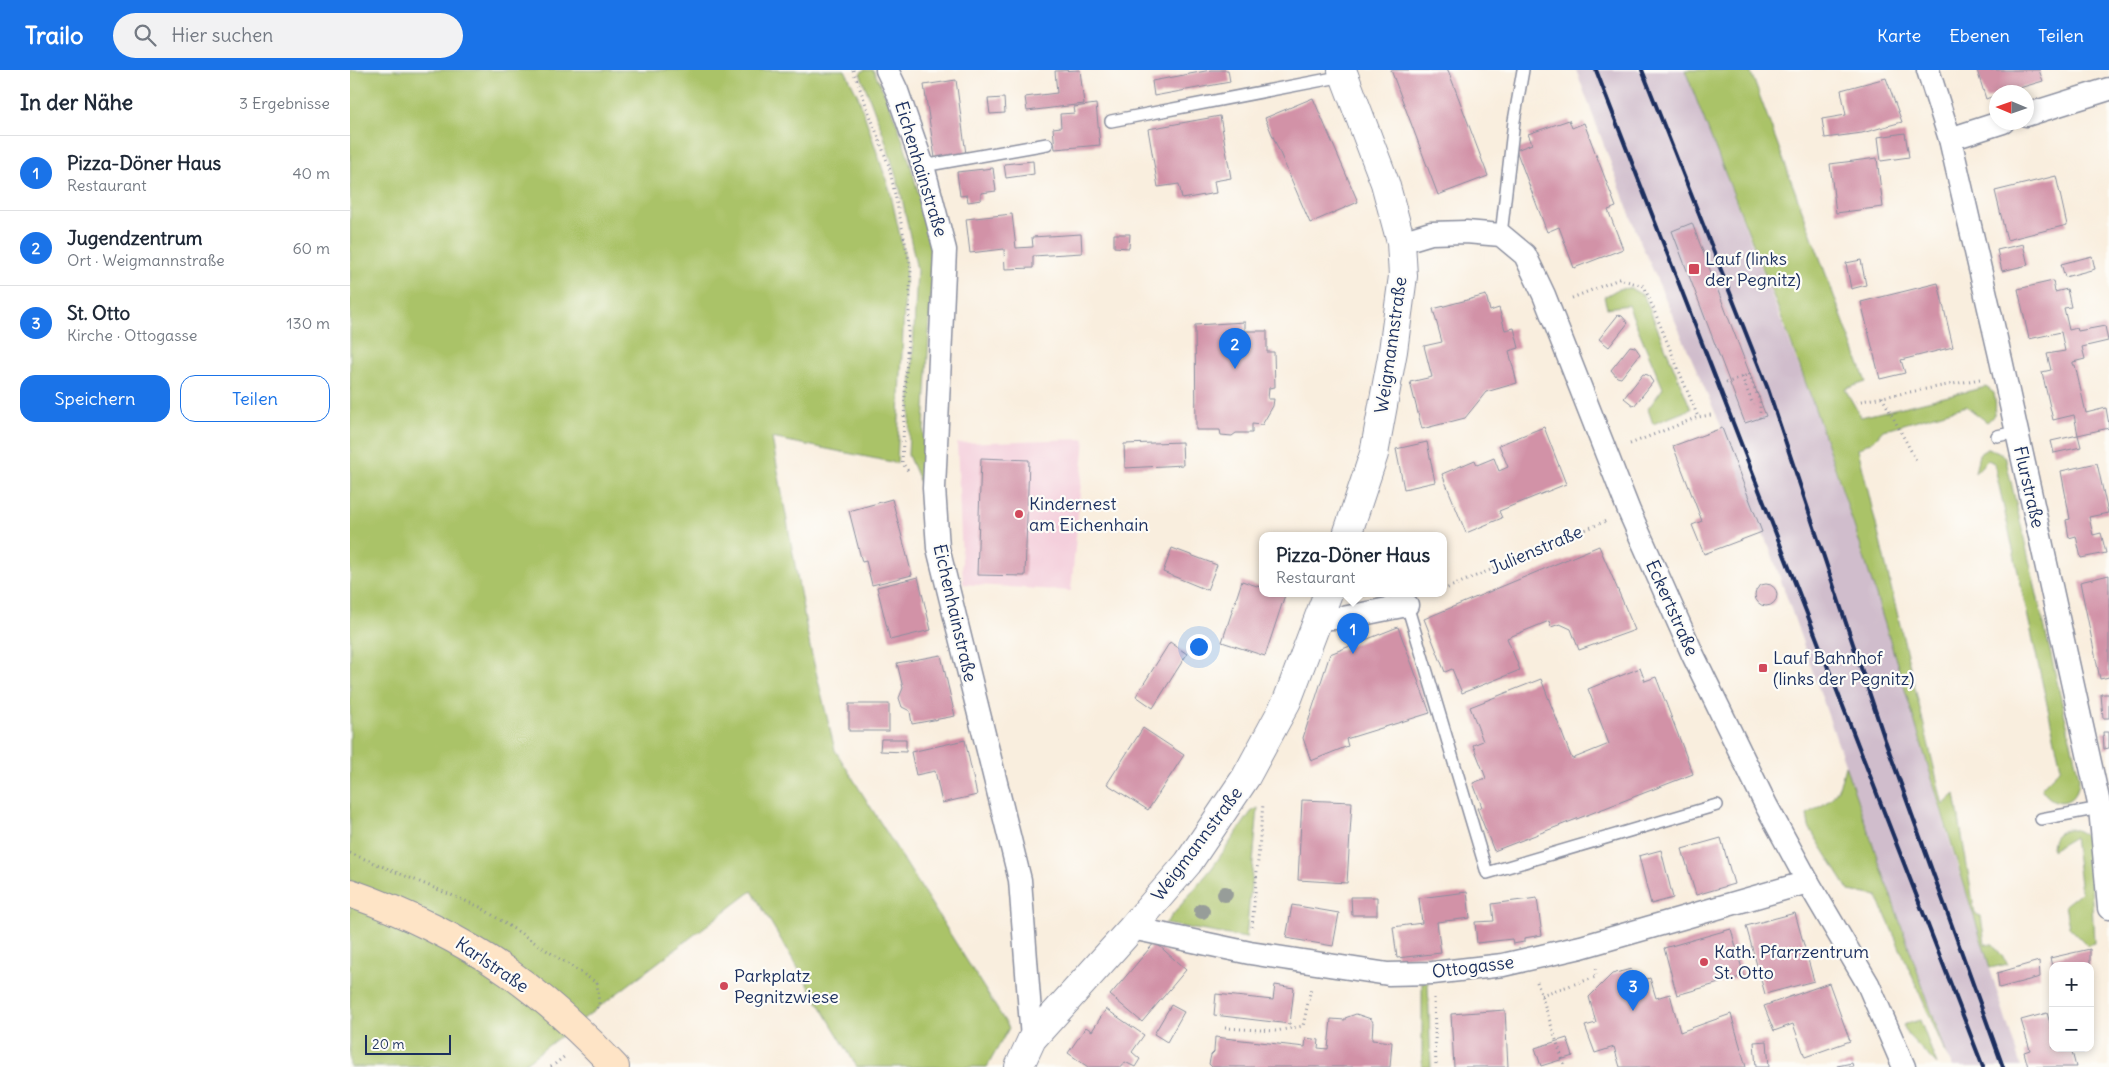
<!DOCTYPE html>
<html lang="de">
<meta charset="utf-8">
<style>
body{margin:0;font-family:Delius,sans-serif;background:#f2f2f3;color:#1f2937}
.controls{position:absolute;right:15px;bottom:15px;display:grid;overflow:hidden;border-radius:10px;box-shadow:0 2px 8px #0003}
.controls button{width:45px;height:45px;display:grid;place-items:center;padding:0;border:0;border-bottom:1px solid #e0e1e3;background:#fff;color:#1f2937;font:25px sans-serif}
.compass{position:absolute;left:1639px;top:15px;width:45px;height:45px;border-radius:50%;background:#fff;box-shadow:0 2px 8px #0003;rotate:272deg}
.scale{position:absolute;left:15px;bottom:12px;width:86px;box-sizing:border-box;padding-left:5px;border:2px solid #1b2f5e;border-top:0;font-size:14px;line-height:18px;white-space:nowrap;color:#1b2f5e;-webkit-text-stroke:4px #fdfcf7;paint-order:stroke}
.you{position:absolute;left:848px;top:576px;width:18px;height:18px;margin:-12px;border:4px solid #fff;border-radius:50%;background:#1a73e8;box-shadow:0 0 0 8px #1a73e833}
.badge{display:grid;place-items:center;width:32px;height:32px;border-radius:50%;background:#1a73e8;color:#fff;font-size:16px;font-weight:700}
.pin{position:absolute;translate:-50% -41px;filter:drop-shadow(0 1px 2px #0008)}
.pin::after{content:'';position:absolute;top:26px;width:18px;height:15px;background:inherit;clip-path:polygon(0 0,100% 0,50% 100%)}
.popup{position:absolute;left:909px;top:462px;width:188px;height:65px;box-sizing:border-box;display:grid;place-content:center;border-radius:10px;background:#fff;filter:drop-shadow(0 1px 4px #0005);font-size:16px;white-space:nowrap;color:#747a83}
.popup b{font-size:19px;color:#1f2937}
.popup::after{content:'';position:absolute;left:50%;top:100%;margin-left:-10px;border:10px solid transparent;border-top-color:#fff}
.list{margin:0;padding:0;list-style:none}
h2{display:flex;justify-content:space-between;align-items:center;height:65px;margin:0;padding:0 20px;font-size:21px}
h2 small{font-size:16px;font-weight:400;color:#747a83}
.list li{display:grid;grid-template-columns:32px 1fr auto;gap:15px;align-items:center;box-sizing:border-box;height:75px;padding:0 20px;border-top:1px solid #e0e1e3}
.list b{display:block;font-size:19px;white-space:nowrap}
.list p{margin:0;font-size:16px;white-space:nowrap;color:#747a83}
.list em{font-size:16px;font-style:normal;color:#747a83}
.actions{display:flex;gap:10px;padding:15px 20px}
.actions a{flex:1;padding:11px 0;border:1px solid #1a73e8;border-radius:15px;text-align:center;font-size:18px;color:#1a73e8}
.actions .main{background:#1a73e8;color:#fff}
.icon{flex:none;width:28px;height:28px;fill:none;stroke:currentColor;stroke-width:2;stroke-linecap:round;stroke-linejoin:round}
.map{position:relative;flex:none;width:1759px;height:997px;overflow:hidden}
header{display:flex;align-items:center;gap:30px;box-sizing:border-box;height:70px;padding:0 25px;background:#1a73e8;color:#fff}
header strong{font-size:24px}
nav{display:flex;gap:28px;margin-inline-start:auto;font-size:18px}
.search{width:350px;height:45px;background:#f2f2f3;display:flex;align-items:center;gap:12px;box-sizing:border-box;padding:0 18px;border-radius:28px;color:#747a83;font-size:19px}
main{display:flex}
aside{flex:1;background:#fff}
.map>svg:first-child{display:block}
.built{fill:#f4cfdc}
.industrial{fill:#d0bdcc}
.green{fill:#aac368;stroke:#627963}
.building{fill:#d292a7}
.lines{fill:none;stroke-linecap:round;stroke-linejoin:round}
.service-casing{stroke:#8a8e9e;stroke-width:14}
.minor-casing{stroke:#8a8e9e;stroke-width:25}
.tertiary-casing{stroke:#8a8e9e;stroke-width:30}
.secondary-casing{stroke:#8a8e9e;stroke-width:30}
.path{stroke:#8a8e9e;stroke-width:3;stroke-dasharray:1 4;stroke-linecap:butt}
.service{stroke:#fff;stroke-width:11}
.minor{stroke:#fff;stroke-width:22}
.tertiary{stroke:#fff;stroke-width:28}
.secondary{stroke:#fee4c6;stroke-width:28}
.rail{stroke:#1b2f5e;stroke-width:4}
.tree{fill:#979d99}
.poi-dot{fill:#d1495b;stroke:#fdfcf7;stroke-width:2}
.labels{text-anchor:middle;stroke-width:4.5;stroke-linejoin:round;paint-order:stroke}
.street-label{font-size:18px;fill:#1b2f5e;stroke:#fdfcf7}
.poi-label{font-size:18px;fill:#1b2f5e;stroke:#fdfcf7;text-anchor:start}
</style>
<header>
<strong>Trailo</strong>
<div class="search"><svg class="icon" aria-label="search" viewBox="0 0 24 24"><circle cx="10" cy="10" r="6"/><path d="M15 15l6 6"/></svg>Hier suchen</div>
<nav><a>Karte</a><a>Ebenen</a><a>Teilen</a></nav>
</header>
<main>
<aside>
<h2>In der Nähe<small>3 Ergebnisse</small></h2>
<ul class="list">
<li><span class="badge">1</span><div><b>Pizza-Döner Haus</b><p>Restaurant</p></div><em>40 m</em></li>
<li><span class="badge">2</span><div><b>Jugendzentrum</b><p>Ort · Weigmannstraße</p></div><em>60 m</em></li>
<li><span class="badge">3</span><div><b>St. Otto</b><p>Kirche · Ottogasse</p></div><em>130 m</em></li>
</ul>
<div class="actions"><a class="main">Speichern</a><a>Teilen</a></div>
</aside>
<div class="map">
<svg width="1759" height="997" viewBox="0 0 1759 997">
<rect width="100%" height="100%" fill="#fdfcf7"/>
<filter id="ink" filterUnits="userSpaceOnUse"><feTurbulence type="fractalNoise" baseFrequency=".02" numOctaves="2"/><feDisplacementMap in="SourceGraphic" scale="10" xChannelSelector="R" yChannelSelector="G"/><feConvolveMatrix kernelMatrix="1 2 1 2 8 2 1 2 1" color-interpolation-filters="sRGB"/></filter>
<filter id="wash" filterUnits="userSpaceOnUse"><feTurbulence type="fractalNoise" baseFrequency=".0096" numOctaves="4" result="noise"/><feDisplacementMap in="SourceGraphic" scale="20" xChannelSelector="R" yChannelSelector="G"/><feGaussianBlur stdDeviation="1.12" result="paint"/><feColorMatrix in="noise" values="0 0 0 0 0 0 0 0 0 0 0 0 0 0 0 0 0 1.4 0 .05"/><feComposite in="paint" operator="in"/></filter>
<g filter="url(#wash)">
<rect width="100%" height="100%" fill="#f9eede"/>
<polygon class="built" points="735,369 721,521 613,514 607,373"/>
<polygon class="industrial" points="1226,0 1335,0 1465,339 1537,559 1600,773 1671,997 1603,997 1597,986 1420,479 1412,462 1372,358 1288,166"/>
<g class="green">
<polygon points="0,0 495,0 508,26 540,121 556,193 547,393 422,368 460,577 485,680 659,958 637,997 507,997 402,821 170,997 0,997"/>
<path d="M514 0H523C543 37 556 77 567 118 573 142 580 165 583 189L571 415 558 385 567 200 551 123 534 66 510 3Z"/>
<path d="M1335 0H1400L1516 312 1495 319 1511 347 1636 317 1644 323C1646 335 1648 344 1637 352L1616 336 1533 360 1524 370 1508 379 1593 735 1605 724 1625 844 1631 846 1635 874H1643L1658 894 1640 898C1581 712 1529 523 1465 339 1425 225 1378 113 1335 0Z"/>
<polygon points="1280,218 1294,226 1341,339 1303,354 1298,339 1313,318 1278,235 1257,238 1254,227 1268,219"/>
<path d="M1637 379C1646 380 1652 382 1656 390L1729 707C1730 734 1704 741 1691 718L1711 698 1644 393 1638 390 1625 403 1629 384Z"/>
<path d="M1495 695 1597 986 1527 826 1499 821 1459 757 1457 744C1483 730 1489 725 1495 695Z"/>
<polygon points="908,738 896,868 815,854 862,798 901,742"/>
<path d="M1717 759C1727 759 1733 762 1739 771L1744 873 1737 875 1719 857 1715 835 1731 822 1724 767 1702 780C1702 767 1706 763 1717 759Z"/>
<polygon points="1072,912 1078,912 1081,997 1072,997"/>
<polygon points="1570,950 1587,995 1559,966 1553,955"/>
</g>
<g id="blocks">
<g class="building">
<polygon points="730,0 734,34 677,41 675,27 707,23 705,1"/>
<polygon points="861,0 878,0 880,12 804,26 802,11"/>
<polygon points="1041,0 1098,0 1138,106 1088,125"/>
<polygon points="1627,0 1689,0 1693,11 1656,22 1646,22 1646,25 1636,29"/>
<polygon points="1536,8 1552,52 1512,63 1475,68 1472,49 1496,45 1491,20"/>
<polygon points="606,10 616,84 585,88 574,15"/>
<polygon points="654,28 655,43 640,44 638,29"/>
<polygon points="963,28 1008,132 960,153 915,48"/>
<polygon points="746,34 750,75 705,79 703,58 711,57 710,44 725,43 724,37"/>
<polygon points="870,46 881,108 864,111 866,123 832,129 829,114 808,117 798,59"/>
<polygon points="1219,50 1222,58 1234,53 1266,137 1258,140 1273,179 1224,198 1209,157 1197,162 1166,80 1182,74 1178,64"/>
<polygon points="1555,63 1559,87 1531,91 1528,67"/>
<polygon points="1527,88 1533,137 1486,143 1480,94"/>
<polygon points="683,91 684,104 656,108 654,94"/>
<polygon points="643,98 646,121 631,123 631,130 618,132 617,125 610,126 607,102"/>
<polygon points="1706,106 1717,155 1657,170 1645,121"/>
<polygon points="662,144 666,178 683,177 682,167 731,164 732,183 683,186 683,198 655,199 654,179 620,183 616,149"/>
<polygon points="1342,153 1416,346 1395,353 1322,161"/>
<polygon points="764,164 780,164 779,178 764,177"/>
<polygon points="1673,174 1678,195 1652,201 1647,180"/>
<polygon points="1742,186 1745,199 1715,207 1711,194"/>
<polygon points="1511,190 1516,215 1501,219 1496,193"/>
<polygon points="1703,211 1705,222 1717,219 1721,237 1714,238 1719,260 1727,258 1728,261 1755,256 1758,271 1732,277 1735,289 1723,292 1723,295 1725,295 1736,343 1756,338 1759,355 1759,358 1728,365 1731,377 1704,383 1701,371 1728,365 1724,345 1703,350 1692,302 1701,300 1697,284 1715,281 1711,262 1679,269 1668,219"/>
<polygon points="1588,213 1603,277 1551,290 1555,303 1530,309 1511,232"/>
<polygon points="1136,225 1140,241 1149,238 1155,260 1164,258 1169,278 1159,281 1167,313 1136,322 1115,348 1072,359 1060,312 1082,307 1074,276 1092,272 1083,239"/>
<polygon points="1268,245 1272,246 1278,253 1259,277 1249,269"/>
<polygon points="895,252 895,261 917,261 917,282 924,282 925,317 919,318 918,329 924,329 923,336 912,355 902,354 902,363 886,363 882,366 871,365 870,360 846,360 845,255"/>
<polygon points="1280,276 1285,277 1290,284 1271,308 1267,307 1261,300"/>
<polygon points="1293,304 1298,305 1303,312 1284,336 1274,328"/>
<polygon points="1194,357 1216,414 1149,441 1152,448 1116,463 1092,404 1125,390 1127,395 1144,388 1149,401 1158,397 1149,375"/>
<polygon points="1372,358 1412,462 1354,484 1342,455 1352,451 1323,376"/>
<polygon points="832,372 833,395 775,398 774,374"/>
<polygon points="1077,372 1085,412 1054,419 1046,379"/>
<polygon points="631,388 679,390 675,506 627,505"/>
<polygon points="1747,393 1758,443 1739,447 1743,465 1751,463 1756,483 1731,488 1726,466 1719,468 1716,450 1720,449 1711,401"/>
<polygon points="542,429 562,505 522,515 516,491 512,492 499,441"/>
<polygon points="1249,476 1285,560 1229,580 1221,559 1210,554 1201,557 1199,551 1157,568 1170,600 1112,623 1102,599 1095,602 1074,549"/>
<polygon points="822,478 867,495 857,520 813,502"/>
<polygon points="1759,505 1759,607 1750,609 1730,512"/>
<polygon points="568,507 581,560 540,570 527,517"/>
<polygon points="892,511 913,518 913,523 927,523 935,525 915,586 872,572"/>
<circle cx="1416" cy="525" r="11"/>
<polygon points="1048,557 1080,643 996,669 998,676 961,691 953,668 980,584"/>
<polygon points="820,572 837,584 803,638 786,626"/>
<polygon points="591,585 605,646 562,654 560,641 552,637 549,628 553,618 547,593"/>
<polygon points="1290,598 1295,611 1306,607 1343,704 1144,781 1127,738 1132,737 1123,713 1136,708 1123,675 1133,671 1120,637 1191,609 1222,689 1259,674 1238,619"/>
<polygon points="1751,624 1759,624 1759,648 1753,648"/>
<rect x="499" y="634" width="40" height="27"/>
<polygon points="793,658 834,685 798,740 757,714"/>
<polygon points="1753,662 1759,662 1759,678 1754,679"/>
<polygon points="531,669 556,669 556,682 530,681"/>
<polygon points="615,670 627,725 592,733 585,701 566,705 561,682"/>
<polygon points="952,730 1002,732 997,813 948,810"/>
<polygon points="1371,768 1384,814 1346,825 1332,779"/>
<polygon points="1311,780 1323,828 1301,834 1289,786"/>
<polygon points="1117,822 1120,848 1087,852 1091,883 1047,888 1043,857 1072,853 1069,828"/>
<polygon points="1001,827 1027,827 1027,845 1002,845"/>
<polygon points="1187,828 1192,865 1174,868 1174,872 1163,874 1162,869 1127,873 1125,852 1144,851 1142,834"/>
<polygon points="942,835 989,843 983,876 936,868"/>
<polygon points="1445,843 1464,911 1415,924 1396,856"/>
<polygon points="1381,859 1394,906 1327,925 1314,878"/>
<polygon points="805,872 836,900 792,952 760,925"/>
<polygon points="1740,879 1740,896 1702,896 1700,888"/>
<polygon points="1689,891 1690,907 1649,918 1647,903"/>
<polygon points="1281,899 1287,912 1300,908 1306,928 1320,924 1330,962 1381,944 1396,997 1270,997 1264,977 1245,983 1235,956 1246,953 1239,927 1262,904"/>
<polygon points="1479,913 1500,971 1455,987 1443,954 1424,961 1414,936"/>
<polygon points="925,915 944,918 940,954 864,945 866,924 923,930"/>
<polygon points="821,935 834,942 817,972 804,964"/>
<polygon points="756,939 794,965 782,982 790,989 785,997 775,992 772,997 738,997 718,983 736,957 742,961"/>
<polygon points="1155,940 1158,997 1104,997 1101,944"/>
<polygon points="1697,943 1703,963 1703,978 1721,978 1726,997 1678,997 1674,982 1680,980 1671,950"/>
<polygon points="1006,944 1021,949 1023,952 1022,970 1042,972 1040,997 862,997 859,994 861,985 864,982 865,967 955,977 956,968 969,970 968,978 978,979 981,949 995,950 995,948"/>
<polygon points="1217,968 1223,986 1191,996 1185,978"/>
<polygon points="1417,971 1419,997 1406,997 1404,972"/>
<polygon points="1502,993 1503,997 1487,997 1487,996"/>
</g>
</g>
</g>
<g filter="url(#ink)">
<use href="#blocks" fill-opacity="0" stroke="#8a8e9e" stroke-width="1"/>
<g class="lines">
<defs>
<g id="service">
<polyline points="761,51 994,6"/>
<polyline points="573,96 697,74"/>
<polyline points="1151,165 1164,51 1173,0"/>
<polyline points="1647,366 1666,362"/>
<polyline points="1057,535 1137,803 1367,735"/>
<polyline points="1691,749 1750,738"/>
</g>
<g id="minor">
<polyline points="537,0 547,21 573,96 595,180 584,418 588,478 670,810 682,969"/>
<polyline points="1578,0 1600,69 1651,290 1750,738 1759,838"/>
<polyline points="1676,45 1759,19"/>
<polyline points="1600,69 1653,52"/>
<polyline points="1051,172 1081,163 1116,162 1151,165 1175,185 1194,225 1279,441 1343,585 1416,735 1458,812 1518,914 1554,997"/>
<polyline points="970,548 993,548 1057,535"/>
<polyline points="782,858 900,883 1038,904 1083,903 1153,895 1231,877 1458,812"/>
</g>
<g id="tertiary">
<polyline points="992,0 1035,113 1051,172 1053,206 1043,281 1024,384 997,465"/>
<polyline points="669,997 682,969 782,858 838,793 896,707 937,631 978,523"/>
</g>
<path id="secondary" d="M0 823C52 841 114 871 159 903 197 930 233 963 265 997"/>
</defs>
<use href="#service" class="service-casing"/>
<use href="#minor" class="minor-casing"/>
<use href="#tertiary" class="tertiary-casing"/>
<use href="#secondary" class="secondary-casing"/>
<g class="path">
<polyline points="503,0 539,96 561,200 552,392 558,401"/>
<polyline points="1222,228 1269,209 1294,216 1348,347"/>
<polyline points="1399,304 1410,331 1410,350"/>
<polyline points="1392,307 1403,335"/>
<polyline points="1376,313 1403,303"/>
<polyline points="1532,327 1566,390"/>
<polyline points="1506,332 1630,309"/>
<polyline points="1280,374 1348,347 1361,345"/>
<polyline points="1093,520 1256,451"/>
<polyline points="0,783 130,837 247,913 249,934 247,939"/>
<polyline points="902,857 913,734"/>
<polyline points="1187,912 1215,997"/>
<polyline points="1191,925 1246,907 1245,898"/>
<polyline points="1084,928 1086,997"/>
<polyline points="875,958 926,961 953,956 961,918"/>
<polyline points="201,997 214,987"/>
</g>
<use href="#service" class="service"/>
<use href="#minor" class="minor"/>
<use href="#tertiary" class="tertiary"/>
<use href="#secondary" class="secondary"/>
<g class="rail">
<polyline points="1246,0 1633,997"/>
<polyline points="1292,0 1418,319 1535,670 1653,997"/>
</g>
</g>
<g class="tree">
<circle cx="875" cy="824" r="8"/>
<circle cx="852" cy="841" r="8"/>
</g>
</g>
<g class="poi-dot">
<rect x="1338" y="193" width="12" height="12" rx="2.5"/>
<circle cx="669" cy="444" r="5"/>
<rect x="1408" y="593" width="10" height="10" rx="2.5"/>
<circle cx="1354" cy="892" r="5"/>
<circle cx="374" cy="916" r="5"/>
</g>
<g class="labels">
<g class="street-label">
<text transform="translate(571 99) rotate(73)" y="6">Eichenhainstraße</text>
<text transform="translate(1041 275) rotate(-82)" y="6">Weigmannstraße</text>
<text transform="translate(1679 417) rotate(77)" y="6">Flurstraße</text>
<text transform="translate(1186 480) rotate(-23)" y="6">Julienstraße</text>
<text transform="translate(1322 538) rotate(66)" y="6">Eckertstraße</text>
<text transform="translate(605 543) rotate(77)" y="6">Eichenhainstraße</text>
<text transform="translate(847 774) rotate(-53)" y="6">Weigmannstraße</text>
<text transform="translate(142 895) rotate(34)" y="6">Karlstraße</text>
<text transform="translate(1123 897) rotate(-7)" y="6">Ottogasse</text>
</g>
<g class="poi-label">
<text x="1355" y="195">Lauf (links<tspan x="1355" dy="21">der Pegnitz)</tspan></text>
<text x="679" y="440">Kindernest<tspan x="679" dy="21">am Eichenhain</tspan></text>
<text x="1423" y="594">Lauf Bahnhof<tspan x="1423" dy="21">(links der Pegnitz)</tspan></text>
<text x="1364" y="888">Kath. Pfarrzentrum<tspan x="1364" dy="21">St. Otto</tspan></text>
<text x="384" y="912">Parkplatz<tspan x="384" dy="21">Pegnitzwiese</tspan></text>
</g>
</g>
</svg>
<div class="controls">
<button>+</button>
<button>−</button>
</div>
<svg class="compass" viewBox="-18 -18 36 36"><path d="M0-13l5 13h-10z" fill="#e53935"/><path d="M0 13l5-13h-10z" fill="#747a83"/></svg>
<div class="scale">20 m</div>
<div class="you"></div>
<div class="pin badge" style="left:1003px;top:584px">1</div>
<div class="popup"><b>Pizza-Döner Haus</b>Restaurant</div>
<div class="pin badge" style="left:885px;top:299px">2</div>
<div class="pin badge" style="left:1283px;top:941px">3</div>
</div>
</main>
